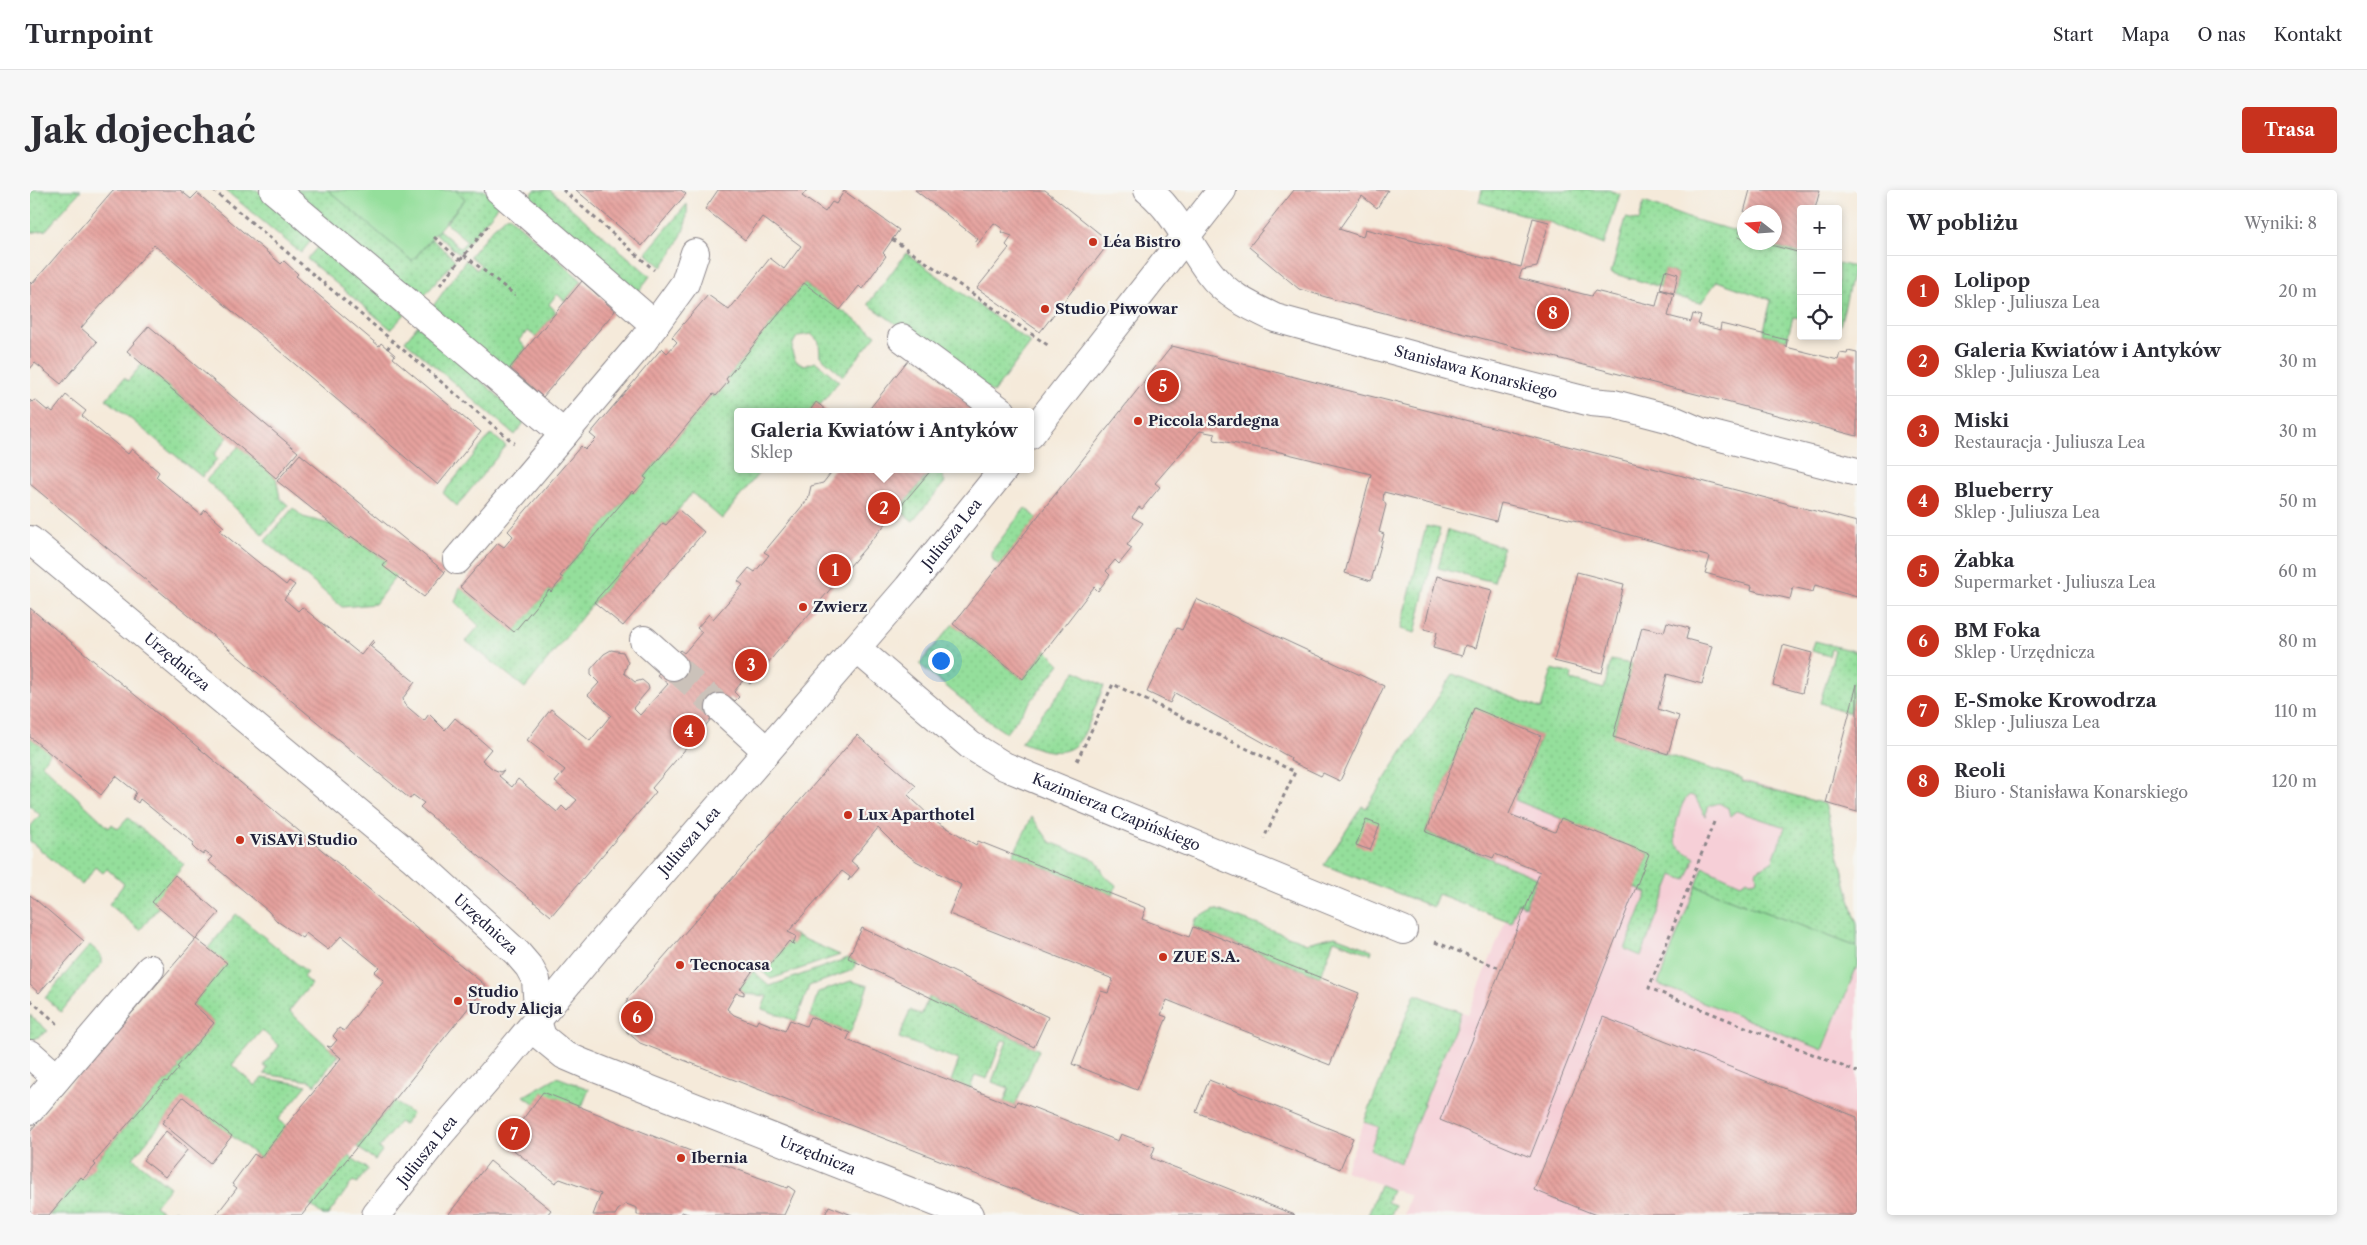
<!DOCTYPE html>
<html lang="pl">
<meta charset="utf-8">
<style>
body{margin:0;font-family:"Libre Caslon Text",serif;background:#f7f7f7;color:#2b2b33}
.controls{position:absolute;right:15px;top:15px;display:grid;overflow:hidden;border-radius:5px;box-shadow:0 2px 8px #0003}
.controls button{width:45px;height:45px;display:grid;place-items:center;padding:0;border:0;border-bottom:1px solid #e1e1e2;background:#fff;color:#2b2b33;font:25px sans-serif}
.compass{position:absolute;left:1707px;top:15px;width:45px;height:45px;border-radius:50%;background:#fff;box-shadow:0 2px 8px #0003;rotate:287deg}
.you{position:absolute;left:910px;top:470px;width:18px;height:18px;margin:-12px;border:4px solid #fff;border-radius:50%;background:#1a73e8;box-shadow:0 0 0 8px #1a73e833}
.badge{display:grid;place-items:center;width:32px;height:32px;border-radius:50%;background:#c8321e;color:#fff;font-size:16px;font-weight:700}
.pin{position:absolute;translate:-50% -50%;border:2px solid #fff;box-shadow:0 1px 5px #0006}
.popup{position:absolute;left:704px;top:218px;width:300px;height:65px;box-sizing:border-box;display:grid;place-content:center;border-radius:5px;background:#fff;filter:drop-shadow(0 1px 4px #0005);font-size:16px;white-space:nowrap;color:#7c7c81}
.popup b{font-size:19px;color:#2b2b33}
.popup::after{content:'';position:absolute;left:50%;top:100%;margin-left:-10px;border:10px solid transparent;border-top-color:#fff}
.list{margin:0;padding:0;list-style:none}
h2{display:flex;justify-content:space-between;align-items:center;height:65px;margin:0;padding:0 20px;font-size:21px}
h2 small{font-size:16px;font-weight:400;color:#7c7c81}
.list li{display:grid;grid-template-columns:32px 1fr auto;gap:15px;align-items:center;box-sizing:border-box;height:70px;padding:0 20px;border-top:1px solid #e1e1e2}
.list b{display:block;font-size:19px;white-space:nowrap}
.list p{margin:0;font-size:16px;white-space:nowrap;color:#7c7c81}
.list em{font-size:16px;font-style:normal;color:#7c7c81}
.icon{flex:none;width:28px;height:28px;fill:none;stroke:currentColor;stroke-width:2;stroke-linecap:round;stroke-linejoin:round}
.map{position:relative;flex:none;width:1827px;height:1025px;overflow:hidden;border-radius:5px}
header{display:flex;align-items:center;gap:30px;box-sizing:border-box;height:70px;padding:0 25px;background:#fff;border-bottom:1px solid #e1e1e2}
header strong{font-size:24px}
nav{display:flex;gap:28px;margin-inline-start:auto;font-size:18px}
.intro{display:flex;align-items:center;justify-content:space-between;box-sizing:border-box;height:120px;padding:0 30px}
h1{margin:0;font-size:35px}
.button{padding:12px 22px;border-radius:5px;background:#c8321e;color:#fff;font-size:18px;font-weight:700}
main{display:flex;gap:30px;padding:0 30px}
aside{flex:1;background:#fff;border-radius:5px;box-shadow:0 2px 8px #0003}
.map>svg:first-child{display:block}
.built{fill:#f6cfd7}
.grass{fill:url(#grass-dots);stroke:#5b806b}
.garden{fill:#94df9b;stroke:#5b806b}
.building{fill:url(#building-back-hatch)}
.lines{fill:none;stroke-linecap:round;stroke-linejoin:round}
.minor-tunnel{stroke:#cbc2ba;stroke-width:28;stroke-dasharray:28 14;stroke-linecap:butt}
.minor-casing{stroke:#8c868a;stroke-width:30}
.path{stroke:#8c868a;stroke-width:3;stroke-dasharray:4 4;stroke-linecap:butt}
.minor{stroke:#fff;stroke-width:28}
.poi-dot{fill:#c8321e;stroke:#f6f6f2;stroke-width:2}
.labels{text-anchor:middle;stroke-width:4.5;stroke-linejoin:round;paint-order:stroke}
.poi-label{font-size:15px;font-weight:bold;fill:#22223b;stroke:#f6f6f2;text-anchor:start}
.street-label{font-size:15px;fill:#22223b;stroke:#f6f6f2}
</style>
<header>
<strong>Turnpoint</strong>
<nav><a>Start</a><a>Mapa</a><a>O nas</a><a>Kontakt</a></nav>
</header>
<div class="intro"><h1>Jak dojechać</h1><a class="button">Trasa</a></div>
<main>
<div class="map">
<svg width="1827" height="1025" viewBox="0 0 1827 1025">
<defs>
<pattern id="grass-dots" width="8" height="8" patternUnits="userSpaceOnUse" patternTransform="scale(1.25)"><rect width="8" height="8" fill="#94df9b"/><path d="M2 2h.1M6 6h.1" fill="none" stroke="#7fbf86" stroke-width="1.8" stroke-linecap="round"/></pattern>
<pattern id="building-back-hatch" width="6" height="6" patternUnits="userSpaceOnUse" patternTransform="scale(1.25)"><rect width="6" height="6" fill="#e5a19d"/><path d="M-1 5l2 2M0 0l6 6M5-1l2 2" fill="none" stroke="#c48a88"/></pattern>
</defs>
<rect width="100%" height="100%" fill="#f6f6f2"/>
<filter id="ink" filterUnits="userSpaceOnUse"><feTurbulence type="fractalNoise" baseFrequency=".02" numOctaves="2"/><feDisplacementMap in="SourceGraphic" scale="10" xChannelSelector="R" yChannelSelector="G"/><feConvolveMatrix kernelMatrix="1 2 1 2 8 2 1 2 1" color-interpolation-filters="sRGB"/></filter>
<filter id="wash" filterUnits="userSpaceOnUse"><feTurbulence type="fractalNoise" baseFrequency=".0096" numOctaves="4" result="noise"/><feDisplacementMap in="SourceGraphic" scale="20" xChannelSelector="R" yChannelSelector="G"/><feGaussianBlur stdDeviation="1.12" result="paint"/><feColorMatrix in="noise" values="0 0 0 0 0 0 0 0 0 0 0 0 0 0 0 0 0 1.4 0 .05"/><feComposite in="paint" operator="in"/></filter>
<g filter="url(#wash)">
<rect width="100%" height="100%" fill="#f5eada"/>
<polygon class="built" points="1423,484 1583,547 1638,564 1651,571 1795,614 1827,735 1827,1025 1374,1025 1380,1006 1315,981 1385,804 1438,824 1495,683 1336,618"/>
<g class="grass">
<polygon points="0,0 51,0 16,40 0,43"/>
<polygon points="195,0 227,0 283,48 271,63"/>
<polygon points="257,0 298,0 382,71 402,49 425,70 389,112"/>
<polygon points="425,0 454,0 470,14 429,64 406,44 409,40 430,58 437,51 416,33 435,9"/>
<polygon points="505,0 520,0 620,86 609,101 593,95 495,11"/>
<polygon points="1452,0 1578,0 1590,4 1574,55 1519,32 1449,12"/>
<polygon points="1614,12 1658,28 1710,42 1708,47 1714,48 1714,52 1731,53 1771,63 1771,128 1763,127 1757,150 1733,144 1741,110 1687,91 1671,113 1644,106 1648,84 1635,80 1631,97 1581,83 1596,28 1609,31"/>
<path d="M657 14C659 39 646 57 632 77L616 63Z"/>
<polygon points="478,25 552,91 535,111 527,104 519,114 526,122 506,147 498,141 489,150 496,158 480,178 515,209 509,209 401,119 436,70 447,80 451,75 440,66 463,38"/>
<polygon points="291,53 375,124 361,139 277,69"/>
<polygon points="876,63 1001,153 963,203 838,114"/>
<polygon points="1808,73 1824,77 1810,136 1808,136"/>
<path d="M774 93 846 145 813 186 790 166 789 152 781 144 768 146C761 154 760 162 766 171L774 175 786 172 809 191 790 215 786 213 779 222H708V279H732L692 329 662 303 636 335 633 333 564 412 495 498 436 451 449 436 425 412 430 397 484 441 519 400 521 402 533 388 530 386 602 301 604 303 616 289 614 287 683 204 686 206 698 192 696 189Z"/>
<polygon points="388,135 494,229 493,234 485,245 375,151"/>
<polygon points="112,174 198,247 184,265 187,269 172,287 76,209 94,188 98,191"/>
<polygon points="461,244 476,256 427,316 413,303"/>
<polygon points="209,256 246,288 250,308 258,315 233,345 176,290"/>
<path d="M902 279C910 279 912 285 915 292L883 331 869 320Z"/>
<polygon points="263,318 273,327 303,335 320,349 322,347 357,371 366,386 345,414 312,417 235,351"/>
<polygon points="995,318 1007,328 969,375 963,370 961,362"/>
<polygon points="1396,336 1410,339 1385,443 1371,439"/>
<polygon points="1418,340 1473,357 1464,392 1408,378"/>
<polygon points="923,434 993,489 1016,460 1030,474 976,543 957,530 889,474"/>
<polygon points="1785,451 1827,462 1827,491 1819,523 1790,513 1805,460 1801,459 1799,466 1782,461"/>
<path d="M1581 470 1602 474 1583 547C1627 561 1668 576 1712 588V591L1795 614 1827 735V757L1666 696 1673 677 1711 694 1717 689 1720 691 1726 690 1727 687 1725 682 1743 670 1755 637 1706 621 1700 626 1698 618 1689 613 1679 616 1675 626 1665 607 1660 605C1651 608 1642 644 1646 653 1649 659 1659 664 1665 668L1656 690 1643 685 1611 766 1595 759 1617 703 1605 698 1619 664 1485 610 1511 546 1444 519 1396 642 1507 688 1495 716 1488 713 1481 732 1408 704 1403 717 1294 675 1332 616 1336 618 1423 484 1511 519 1522 479 1542 484 1541 490 1574 499Z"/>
<path d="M1046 481 1074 496C1052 545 1054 579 991 552Z"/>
<polygon points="0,547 20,563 12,574 79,638 82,634 88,639 98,628 154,674 145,685 129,717 110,740 79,714 94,694 77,679 73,683 66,677 52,695 0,651 0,637 10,625 0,616"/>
<polygon points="1002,627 1020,652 1066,670 1075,686 1086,695 1083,705 983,665"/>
<polygon points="1185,719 1277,753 1305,746 1342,760 1341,764 1304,750 1290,787 1163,737 1166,729"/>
<polygon points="206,724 277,782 273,787 281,794 259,821 308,866 285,895 281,891 234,884 237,879 234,875 249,856 232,840 202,875 225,896 232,888 277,895 248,930 256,936 230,968 153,908 103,968 140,997 125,1016 136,1024 145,1020 153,1025 19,1025 51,987 54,989 65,975 64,973 135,891 137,892 149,879 147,877 184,833 163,814 196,773 178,758"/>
<polygon points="758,742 810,765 741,789 726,776 728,773 737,779 759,751 763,754 766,746"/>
<polygon points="60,755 71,765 71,774 31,822 15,808"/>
<polygon points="818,768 826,772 823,780 779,796 766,831 732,819 737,806 714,804 710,799 723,781 740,796"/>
<polygon points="821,791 838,796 820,843 780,827 788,802"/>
<polygon points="1385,804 1431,822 1370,973 1340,959 1349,937 1334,932"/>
<polygon points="899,807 1009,860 985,916 974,912 979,898 962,892 977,851 972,850 957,889 945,885 940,899 921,891 929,870 869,848 880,820 891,825"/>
<polygon points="0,825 18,841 3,850 0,850"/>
<polygon points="527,887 559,899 551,919 505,914 494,906"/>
<polygon points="364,911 382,924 374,935 369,932 349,958 352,961 345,970 327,957"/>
<polygon points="319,966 338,979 327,993 323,991 298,1025 293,1025 279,1014"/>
<polygon points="1350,995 1362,1000 1357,1012 1365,1015 1361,1025 1338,1025"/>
</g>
<g class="garden">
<polygon points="298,0 425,0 435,9 382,71"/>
<polygon points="1666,696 1827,757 1827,776 1793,860 1628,794"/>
</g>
<g id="blocks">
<g class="building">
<polygon points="83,0 150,0 161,9 167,3 251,74 254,71 268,84 266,86 349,156 351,153 365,165 363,168 451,242 408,295 124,55 51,138 67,152 31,194 5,173 0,179 0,92 2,94"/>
<polygon points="546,0 651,0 656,4 612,56"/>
<polygon points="688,0 777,0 772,6 795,22 802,12 806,14 814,1 869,40 853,63 856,66 832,99 829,96 810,120 774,93 696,189 698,192 686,206 683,204 614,287 617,289 604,303 602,301 530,386 533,388 521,402 519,400 484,442 430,397 468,353 474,357 483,346 478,341 551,256 555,260 566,249 560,244 632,158 637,163 647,152 642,147 678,105 699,120 740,68 754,79 771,56 732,27 715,50 675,19"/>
<polygon points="885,0 1015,0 1080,52 1010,142 947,98 979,58 976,55 982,46 971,42 973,39 964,33 947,55 945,53 948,49"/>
<polygon points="1264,0 1358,0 1347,18 1332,6 1309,39 1333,47 1335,39 1491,77 1503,28 1519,32 1507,77 1492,80 1489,88 1561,106 1565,101 1626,116 1630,100 1644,104 1638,126 1661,132 1663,124 1671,126 1668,134 1690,140 1691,134 1757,150 1756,157 1808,170 1810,163 1817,164 1818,161 1827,163 1827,246 1316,113 1269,99 1219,57"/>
<polygon points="1720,0 1790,0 1785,19 1771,19 1771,63 1733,53 1744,52 1744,22 1714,22"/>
<polygon points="1714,25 1714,48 1708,47"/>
<polygon points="1635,80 1648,84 1644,103 1630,99"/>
<polygon points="552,91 585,121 513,207 480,178"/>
<polygon points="119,136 268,262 246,288 97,161"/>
<polygon points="1142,156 1577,266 1827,332 1827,407 1785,395 1783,402 1763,397 1760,409 1721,400 1722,396 1675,383 1680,367 1560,334 1471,313 1466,331 1354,302 1353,310 1356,315 1349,342 1354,344 1341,391 1315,383 1341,284 1250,262 1185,250 1184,249 1185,244 1170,241 1125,293 1130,297 1112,319 1109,317 1102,327 1113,333 1097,355 1102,358 1089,374 1085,370 1076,381 1080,385 1068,401 1064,397 993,489 923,434"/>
<polygon points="879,169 948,220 837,222"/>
<polygon points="36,205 56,221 52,226 98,264 102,259 129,282 126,287 171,325 175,320 194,337 190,341 256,395 259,391 265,395 254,409 268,421 272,417 331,465 343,450 344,452 340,456 385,492 373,508 374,514 394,531 399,524 415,540 425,528 461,559 452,570 463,579 470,582 474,580 469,586 482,597 488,589 527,622 532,616 537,621 547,610 525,592 535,580 497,550 521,519 560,551 581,525 558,505 569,493 561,485 561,479 574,464 581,460 593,462 598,472 594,483 605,492 612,490 618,495 619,499 603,518 610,525 638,494 627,485 629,483 634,486 651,467 647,463 650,460 654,463 672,442 667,438 679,424 683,429 713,395 708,391 719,378 725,382 739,365 734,362 778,309 781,296 793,293 804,279 902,279 720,494 714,489 704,502 709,507 705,511 700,507 622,598 626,602 521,726 390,617 394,613 383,605 380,609 0,294 0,210 2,212 5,210 18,221 19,219 23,222"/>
<polygon points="786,212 790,215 798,222 779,222"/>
<polygon points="270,264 415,382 394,407 353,376 357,371 322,347 320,349 247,291"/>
<polygon points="649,320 674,342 593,436 564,412 633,333 636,335"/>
<polygon points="1547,382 1594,394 1572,483 1524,471"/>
<polygon points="1407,386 1462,400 1446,458 1435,455 1432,466 1403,458 1407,442 1394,439"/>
<polygon points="1166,409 1354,496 1310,591 1293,583 1291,586 1260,571 1261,568 1145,503 1140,513 1117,502 1147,438 1152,440"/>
<polygon points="0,418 456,796 272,1025 186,1025 207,998 202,994 224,964 230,968 311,868 297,856 301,857 307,850 303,846 309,838 314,841 354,790 344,782 349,777 311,746 298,760 276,743 272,748 247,731 238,721 178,671 182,667 175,662 173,665 166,660 162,656 164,653 110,609 108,613 103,609 106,602 86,586 71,605 0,547"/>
<polygon points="1637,432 1659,438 1656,449 1682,456 1672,494 1637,484 1628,519 1649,526 1638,564 1583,547 1612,437 1634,442"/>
<polygon points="1753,455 1782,463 1772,503 1743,495"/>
<polygon points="1827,494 1827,622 1796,613"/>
<polygon points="1444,518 1511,546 1479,624 1525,642 1531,628 1619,664 1500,967 1410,930 1510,682 1465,664 1463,668 1396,642"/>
<polygon points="827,545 886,596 878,605 904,630 946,655 948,651 1116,718 1112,729 1159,747 1163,737 1329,803 1300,875 1137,810 1131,825 1137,827 1107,900 1042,874 1071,801 1078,803 1083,789 919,724 931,695 886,671 868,658 848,638 821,671 829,678 818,691 820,687 812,681 758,742 766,746 763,755 759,751 736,780 728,773 710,799 714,802 714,805 706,803 697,819 704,825 726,834 728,830 755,841 760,830 776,836 780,827 820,843 817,850 985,916 987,911 1088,951 1091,944 1125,957 1121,968 1265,1025 1050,1025 610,853 597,842 593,825 598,808"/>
<polygon points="1336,630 1350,635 1340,660 1326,655"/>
<polygon points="145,685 189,723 166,749 197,773 163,814 184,833 147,877 149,878 137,892 135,891 64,973 66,975 53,989 51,987 19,1025 0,1025 0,941 166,749 122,712"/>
<polygon points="0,705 54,751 9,803 0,795"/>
<polygon points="832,738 1018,827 1004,857 818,768"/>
<polygon points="1573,827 1827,927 1827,1025 1566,1025 1504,1000"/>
<polygon points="1179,890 1323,948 1310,979 1166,922"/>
<polygon points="513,902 683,970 684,967 691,970 690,973 757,998 758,996 765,1001 754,1025 661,1025 652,1022 651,1025 607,1025 607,1018 596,1014 588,1020 585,1025 563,1025 571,1004 530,989 525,993 475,953"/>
<polygon points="153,907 202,946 180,973 132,933"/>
<polygon points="136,941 158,959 135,987 113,970"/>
<polygon points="460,971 521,1020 517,1025 418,1025"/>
<polygon points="799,1016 822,1025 795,1025"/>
</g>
</g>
</g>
<g filter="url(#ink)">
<use href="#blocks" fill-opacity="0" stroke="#8c868a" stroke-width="1"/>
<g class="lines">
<polyline class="minor-tunnel" points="643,476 690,518"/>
<defs>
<g id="minor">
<polyline points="244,0 534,244"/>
<polyline points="469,0 625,135"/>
<path id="s1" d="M1118 0C1146 23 1158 54 1179 82 1196 105 1220 116 1245 128L1447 183 1561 212 1584 214 1641 229 1671 242 1827 282"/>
<polyline points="872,148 972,222"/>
<polyline points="1000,245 1192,0"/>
<path id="s2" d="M0 350 383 668 487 763 499 777 506 790 508 818 507 831 512 847 534 865 555 874 939 1025"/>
<polyline points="427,370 613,151 655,93 665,63"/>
<polyline points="614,450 643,476"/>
<path id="s3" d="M826 458 940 555 974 576 1373 740"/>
<polyline points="690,518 737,561"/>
<polyline points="0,864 27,888"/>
<polyline points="0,920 120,779"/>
<path id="s4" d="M346 1025 410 944 475 869 566 759 878 398 974 279"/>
</g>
</defs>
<use href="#minor" class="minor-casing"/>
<g class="path">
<polyline points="183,0 484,253"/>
<polyline points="533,0 624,80"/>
<polyline points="404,47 430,70"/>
<polyline points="862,49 1019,156"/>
<polyline points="434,65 485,105"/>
<polyline points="410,95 458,36"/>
<polyline points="357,159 363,151"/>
<polyline points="1047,571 1083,494 1265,582 1234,648"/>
<polyline points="1684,632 1619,798 1827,882"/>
<polyline points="1405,752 1470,778"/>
<polyline points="0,810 29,835"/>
</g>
<use href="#minor" class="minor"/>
</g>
</g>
<g class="poi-dot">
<circle cx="1063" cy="52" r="5"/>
<circle cx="1015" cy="119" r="5"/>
<circle cx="1108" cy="231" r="5"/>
<circle cx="773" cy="417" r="5"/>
<circle cx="818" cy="625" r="5"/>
<circle cx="210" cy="650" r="5"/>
<circle cx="1133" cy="767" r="5"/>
<circle cx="650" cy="775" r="5"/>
<circle cx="428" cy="811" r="5"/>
<circle cx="651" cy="968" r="5"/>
</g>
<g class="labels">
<g class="poi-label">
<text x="1073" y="57">Léa Bistro</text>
<text x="1025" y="124">Studio Piwowar</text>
<text x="1118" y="236">Piccola Sardegna</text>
<text x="783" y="422">Zwierz</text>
<text x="828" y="630">Lux Aparthotel</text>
<text x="220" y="655">ViSAVi Studio</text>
<text x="1143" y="772">ZUE S.A.</text>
<text x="660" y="780">Tecnocasa</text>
<text x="438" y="807">Studio<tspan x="438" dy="17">Urody Alicja</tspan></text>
<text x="661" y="973">Ibernia</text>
</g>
<g class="street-label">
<text dy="5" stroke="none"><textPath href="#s1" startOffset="392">Stanisława Konarskiego</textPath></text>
<text dy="5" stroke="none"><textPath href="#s4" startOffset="892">Juliusza Lea</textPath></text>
<text dy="5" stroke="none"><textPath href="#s2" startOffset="191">Urzędnicza</textPath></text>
<text dy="5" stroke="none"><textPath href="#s3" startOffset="311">Kazimierza Czapińskiego</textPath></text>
<text dy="5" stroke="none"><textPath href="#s4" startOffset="488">Juliusza Lea</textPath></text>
<text dy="5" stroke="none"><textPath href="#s2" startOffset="596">Urzędnicza</textPath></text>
<text dy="5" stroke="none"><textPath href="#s4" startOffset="82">Juliusza Lea</textPath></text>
<text dy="5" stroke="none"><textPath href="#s2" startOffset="1031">Urzędnicza</textPath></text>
</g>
</g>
</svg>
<div class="controls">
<button>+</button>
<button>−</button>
<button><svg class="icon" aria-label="locate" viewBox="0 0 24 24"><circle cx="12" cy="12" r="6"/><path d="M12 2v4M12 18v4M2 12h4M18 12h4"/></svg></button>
</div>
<svg class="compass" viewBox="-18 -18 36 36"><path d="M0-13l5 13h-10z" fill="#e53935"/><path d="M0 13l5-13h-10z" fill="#7c7c81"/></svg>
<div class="you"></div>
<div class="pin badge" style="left:805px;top:380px">1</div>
<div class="pin badge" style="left:854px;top:318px">2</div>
<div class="popup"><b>Galeria Kwiatów i Antyków</b>Sklep</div>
<div class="pin badge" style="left:721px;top:475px">3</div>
<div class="pin badge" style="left:659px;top:541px">4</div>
<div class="pin badge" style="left:1133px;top:196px">5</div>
<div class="pin badge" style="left:607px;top:827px">6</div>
<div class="pin badge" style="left:484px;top:944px">7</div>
<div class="pin badge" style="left:1523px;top:123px">8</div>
</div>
<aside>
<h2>W pobliżu<small>Wyniki: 8</small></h2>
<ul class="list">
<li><span class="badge">1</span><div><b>Lolipop</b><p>Sklep · Juliusza Lea</p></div><em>20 m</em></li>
<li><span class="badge">2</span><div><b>Galeria Kwiatów i Antyków</b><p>Sklep · Juliusza Lea</p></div><em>30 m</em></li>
<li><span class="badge">3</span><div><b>Miski</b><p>Restauracja · Juliusza Lea</p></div><em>30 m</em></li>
<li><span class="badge">4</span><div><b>Blueberry</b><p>Sklep · Juliusza Lea</p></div><em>50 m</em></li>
<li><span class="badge">5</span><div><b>Żabka</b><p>Supermarket · Juliusza Lea</p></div><em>60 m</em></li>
<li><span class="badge">6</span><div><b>BM Foka</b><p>Sklep · Urzędnicza</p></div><em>80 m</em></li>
<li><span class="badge">7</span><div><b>E-Smoke Krowodrza</b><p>Sklep · Juliusza Lea</p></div><em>110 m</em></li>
<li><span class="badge">8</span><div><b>Reoli</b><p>Biuro · Stanisława Konarskiego</p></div><em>120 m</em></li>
</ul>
</aside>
</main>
